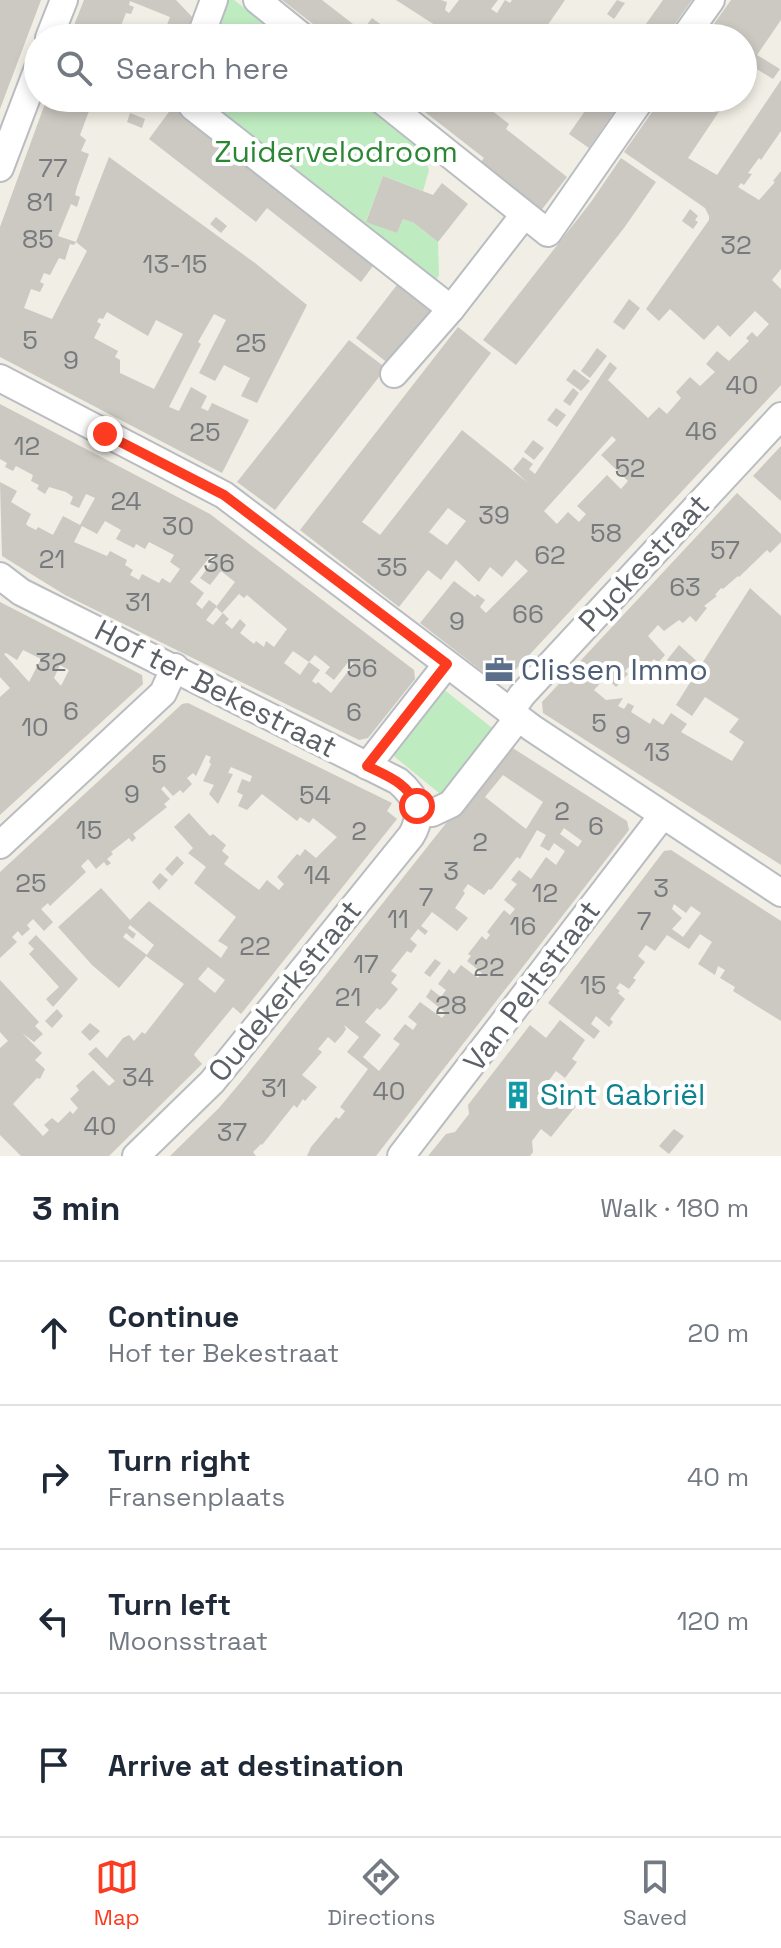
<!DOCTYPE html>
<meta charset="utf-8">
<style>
body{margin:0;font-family:"Space Grotesk",sans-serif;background:#f2f2f3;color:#1f2937}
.stop{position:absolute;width:24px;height:24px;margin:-18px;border:6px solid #fc3b20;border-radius:50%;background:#fff}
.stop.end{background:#fc3b20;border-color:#fff;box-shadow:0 2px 8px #0008}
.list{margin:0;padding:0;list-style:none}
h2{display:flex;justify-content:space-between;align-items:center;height:104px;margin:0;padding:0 32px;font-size:34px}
h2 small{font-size:26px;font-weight:400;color:#747a83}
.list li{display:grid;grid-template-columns:52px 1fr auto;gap:24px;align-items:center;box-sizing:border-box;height:144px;padding:0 32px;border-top:2px solid #e0e1e3}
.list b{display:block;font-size:30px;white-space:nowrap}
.list p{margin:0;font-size:26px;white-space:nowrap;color:#747a83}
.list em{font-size:26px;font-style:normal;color:#747a83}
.icon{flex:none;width:44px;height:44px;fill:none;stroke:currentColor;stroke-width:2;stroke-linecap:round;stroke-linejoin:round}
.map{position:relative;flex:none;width:781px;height:1156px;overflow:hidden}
.search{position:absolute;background:#fff;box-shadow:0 4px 12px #0003;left:24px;right:24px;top:24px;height:88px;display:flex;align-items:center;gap:20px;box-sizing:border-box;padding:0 28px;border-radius:44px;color:#747a83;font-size:30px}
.sheet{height:680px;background:#fff}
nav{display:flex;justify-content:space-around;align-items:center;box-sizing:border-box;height:112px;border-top:2px solid #e0e1e3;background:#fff;font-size:22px;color:#747a83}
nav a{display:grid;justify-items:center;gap:4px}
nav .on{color:#fc3b20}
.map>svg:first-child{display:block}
.green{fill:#bfebc1}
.building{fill:#ccc8c2;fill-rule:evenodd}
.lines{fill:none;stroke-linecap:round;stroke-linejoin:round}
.minor-casing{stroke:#b9bdc2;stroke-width:30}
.minor{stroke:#fff;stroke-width:26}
.route{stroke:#fc3b20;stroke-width:10}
.labels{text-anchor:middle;stroke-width:8;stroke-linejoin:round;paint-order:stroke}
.number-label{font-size:26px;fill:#787b7e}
.park-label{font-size:30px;fill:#2c8734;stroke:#fff}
.street-label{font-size:30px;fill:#5c6167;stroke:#fff}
.service-label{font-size:30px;fill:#4e5e75;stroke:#fff;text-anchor:start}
.culture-label{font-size:30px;fill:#0d838f;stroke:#fff;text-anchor:start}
</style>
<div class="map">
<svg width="781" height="1156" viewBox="0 0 781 1156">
<rect width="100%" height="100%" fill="#f1eee5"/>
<g class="green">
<polygon points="221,0 234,0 283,38 206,38"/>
<polygon points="193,98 360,98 419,144 429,170 423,191 383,176 366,221 397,233 403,219 414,223 438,242 439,275 429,292"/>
<polygon points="442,688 496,731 444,797 390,753"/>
</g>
<g class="building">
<polygon points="0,0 41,0 0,109"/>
<polygon points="84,0 176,0 195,20 188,38 162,38 170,17 130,1 129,5 134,7 131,14 126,13 118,33 125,35 124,38 69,38"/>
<polygon points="282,0 322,0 362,31 372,18 399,38 331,38"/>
<polygon points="396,0 441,0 447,2 445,10 449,13 459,0 498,0 491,9 497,13 505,0 510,3 512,0 565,0 545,29 538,24 528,38 479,38 473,34 470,38 455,38"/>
<polygon points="617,0 625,3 614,19 607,14"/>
<polygon points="663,0 692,0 665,38 636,38"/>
<polygon points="731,0 781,0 781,20 757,55 780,69 773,79 750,65 743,76 743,38 704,38"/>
<path d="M781 80V131L761 160 759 158 748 173 752 174 744 185 741 183 738 187 759 200 775 182 773 181 781 171V269L772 280 781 289V385L505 681 496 682 420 623 454 581 475 597 477 594 485 600 480 607 486 613 528 571 516 560 502 577 490 567 479 582 456 560 441 580 428 570 399 607 300 530 458 327 491 353 362 522 380 535 462 430 528 483 513 469 523 457 533 464 529 469 535 474 610 362 617 368 608 380 648 418 659 407 667 414 681 398 676 392 690 377 700 386 715 372 706 364 717 351 729 361 749 341 746 338 752 332 757 337 769 324 755 311 730 337 718 325 704 340 670 309 659 321 646 309 709 220V216L705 208 624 152 662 98H728L688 158 717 175ZM612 436 616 440 601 455 628 481 621 489 607 475 577 506 586 514 579 522 568 512 557 524 544 511ZM448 508 466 521 447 545 429 532Z"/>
<path d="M47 98H94L80 135 86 140 81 151 89 154 77 187 75 195 80 197 77 207 71 204 58 236 76 242 74 245 70 244 65 260 59 258 50 275 44 273 40 282 44 284 40 292 31 289 24 308 52 319 87 251 76 242 109 157 255 263 307 305 257 403 241 396 250 378 224 365 215 381 199 373 226 320 214 314 198 342 201 344 169 407 179 411 191 387 207 396 201 408 208 411 212 403 249 420 222 473 0 357V227ZM107 312 148 336 156 320 183 334 154 389 120 373V360L115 357 118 351 94 338 101 324 97 322 99 318 103 319Z"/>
<polygon points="407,98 476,98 509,124 506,129 567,177 540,212 479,164 484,158"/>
<polygon points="539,98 553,98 544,110 535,103"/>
<polygon points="594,98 624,98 589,148 569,134"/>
<polygon points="174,105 376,262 361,282 267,208 256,222 149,139"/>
<polygon points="130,113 145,119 142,128 127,122"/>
<polygon points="621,158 656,182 624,228 516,365 483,340 591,202"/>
<polygon points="383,176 433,195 442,183 468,204 438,242 414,223 403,219 397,233 366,222"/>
<polygon points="690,209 698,216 695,220 698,222 693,229 682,221"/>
<polygon points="216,217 227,226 221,233 210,224"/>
<polygon points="400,281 433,307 389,364 356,338"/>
<polygon points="629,299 640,308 624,330 613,322"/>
<polygon points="349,340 386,368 275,510 237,482"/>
<polygon points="597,348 607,356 590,378 581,371"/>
<polygon points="574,369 590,381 581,391 566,380"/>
<polygon points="573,388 579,393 570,406 563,401"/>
<path d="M0 404 210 514 414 670 415 679 368 738 359 740 65 595 2 556 0 482 17 491 11 502 31 514 26 524 28 526 36 530 38 527 53 535 63 516 80 525 95 498 86 494 79 508 70 504 73 497 66 492 49 487 45 494 37 489 39 485 31 481 33 475 16 466 13 471 5 467 7 463 0 459ZM105 521 121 530 116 539 134 548 136 544 145 549 149 542 174 555 170 562 180 569 170 583 162 578 159 583 142 574 139 580 130 575 133 570 125 565 127 560 110 551 107 556 74 542 82 526 97 534ZM213 553 217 556 200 578 210 585 221 571 235 582 216 607 222 613 239 594 244 598 247 595 287 629 274 647 266 641 264 647 256 641 254 644 240 633 246 625 240 619 232 629 225 623 229 619 223 613 213 625 206 620 217 606 209 600 202 609 196 604 204 593 190 582ZM293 651 309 662 300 675 284 663ZM315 655 330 667 325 673 334 680 349 661 354 664 331 693 318 682 316 684 312 681 320 670 309 662Z"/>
<polygon points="556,408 566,415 557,427 547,420"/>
<polygon points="533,440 544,448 534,460 524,452"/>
<polygon points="781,446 781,501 753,476"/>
<polygon points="737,493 781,534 781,542 770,553 767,550 739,577 738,576 723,589 721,588 715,595 717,596 704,606 707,608 696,622 690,616 683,623 679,620 664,631 658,625 648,636 665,655 658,663 654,659 646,667 637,658 625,671 628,674 616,687 606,677 594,690 606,700 623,698 618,706 624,709 628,703 634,706 631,712 650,724 653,718 663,725 671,713 687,724 681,732 732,761 744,742 729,732 739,719 705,697 692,716 676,705 691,681 667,660 679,645 701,665 750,588 781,616 781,865 543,713 542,702"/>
<path d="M0 602 142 675 143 684 0 815V697L10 688 0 677ZM23 650 41 659 29 682 4 654 6 653 17 660ZM60 665 69 670 61 686 54 678Z"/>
<path d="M188 703 392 803 387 811 397 819 241 1014 233 1007 195 1053 194 1055 202 1064 109 1156H21L0 1135V1048L8 1041 0 1032V980L39 1022 35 1026 43 1034 34 1042 22 1033 42 1053 35 1060 45 1069 40 1079 37 1078 13 1104 43 1136 49 1130 44 1125 52 1118 58 1123 70 1111 73 1114 78 1108 70 1099 79 1090 76 1086 93 1070 109 1086 115 1081 88 1054 96 1047 107 1058 123 1038 129 1035 134 1041 142 1032 145 1034 184 984 146 956 154 945 130 925 128 928 136 934 133 939 126 933 123 937 147 955 119 988 92 965 58 927 101 888 130 920 149 901 221 958 228 947 218 941 236 917 194 883 206 867 188 853 193 848 174 827 189 813 210 836 213 834 226 845 222 851 229 857 224 864 259 890 267 880 279 890 284 884 277 877 297 854 300 856 305 849 316 858 337 837 313 818 309 823 300 817 297 821 262 794 247 810 238 806 243 795 237 792 242 779 250 782 252 776 231 767 228 773 233 774 218 804 209 794 214 785 203 781 211 764 209 762 211 757 206 755 196 776 193 773 187 778 192 784 183 793 180 790 173 796 164 786 161 789 170 799 164 804 167 807 133 834 136 838 132 842 129 838 111 852 113 854 107 859 111 863 107 866 104 862 96 869 88 859 81 866 86 872 50 906 48 903 41 909 53 922 44 931 33 919 27 925 30 929 22 936 18 931 12 937 17 942 0 958V872L182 704ZM208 967 225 980 215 993 198 979Z"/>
<path d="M508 745 627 821 629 830 376 1156H307L311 1147 336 1117 339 1119 345 1111 340 1107 368 1069 347 1052 359 1037 344 1025 346 1029 343 1034 335 1043 328 1037 318 1049 322 1052 302 1075 317 1087 305 1101 303 1099 297 1108 294 1105 262 1145 261 1144 253 1152 256 1156H170L219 1108 245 1077ZM503 775 543 802 526 829 485 797ZM564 828 582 841 578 847 560 834ZM537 830 546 835 540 846 549 851 554 843 565 851 556 865 546 857 531 879 519 870 511 880 517 884 504 900 515 909 510 915 504 910 487 932 490 935 486 940 482 936 468 954 471 956 467 961 482 973 478 978 461 965 454 974 449 969 438 984 446 990 441 997 431 989 426 997 446 1013 442 1018 420 1002 408 1017 417 1024 413 1030 405 1024 393 1039 400 1044 379 1071 363 1057 381 1035 365 1022 377 1008 380 1010 386 1004 398 989 391 983 397 975 391 971 407 951 411 953 417 945 410 939 418 929 425 935 428 931 421 926 432 912 457 931 468 918 455 908 465 893 463 891 468 884 484 895 489 889 491 890 517 857 520 859Z"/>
<path d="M671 850 781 921V1021L733 991 735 987 720 978 725 970 718 966 715 975 698 964 712 942 700 934 689 949 667 935 655 951 646 945 638 956 645 962 633 978 636 980 629 989 620 983 616 988 620 991 618 993 625 999 610 1019 613 1022 609 1027 596 1016 591 1024 600 1031 594 1039 548 1003 664 851ZM674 904 686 913 691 906 701 913 683 937 672 929 682 918 672 909Z"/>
<polygon points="177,856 184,863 172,876 165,869"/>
<polygon points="160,873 168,880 159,890 152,882"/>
<polygon points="36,935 78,979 53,1007 46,999 59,987 29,954 34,949 28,943"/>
<polygon points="435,959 441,963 430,977 424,973"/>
<polygon points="57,1009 63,1016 52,1028 45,1021"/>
<polygon points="560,1020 585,1040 572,1059 577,1062 565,1078 556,1071 546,1084 576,1106 551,1137 541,1129 532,1141 533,1152 530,1156 428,1156 446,1134 455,1132 469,1114 468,1105 530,1025 546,1038"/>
<polygon points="90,1023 100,1031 90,1041 81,1032"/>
<polygon points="674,1129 684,1136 669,1154 659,1146"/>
</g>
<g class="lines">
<defs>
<g id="minor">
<polyline points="257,0 304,38"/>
<polyline points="49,38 64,0"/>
<polyline points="200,38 214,0"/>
<polyline points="684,38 711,0"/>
<polyline points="187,98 193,107 451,309"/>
<polyline points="379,98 548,233 642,98"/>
<polyline points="0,168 38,68"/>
<polyline points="394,374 451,309 524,215"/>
<polyline points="0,378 224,495 532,728 781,893"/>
<path d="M0 576 21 592 398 781C417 797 424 815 411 836L212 1082 136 1156"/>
<polyline points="510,712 522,695 781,416"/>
<polyline points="367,766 447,664"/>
<polyline points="418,814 432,813 451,804 518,718"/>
<polyline points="0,845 163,693 175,667"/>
<polyline points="401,1156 662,816"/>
</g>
</defs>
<use href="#minor" class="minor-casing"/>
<use href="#minor" class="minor"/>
</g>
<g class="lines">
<path class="route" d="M105 434 224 495 447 664 367 766C387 776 408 783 417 806"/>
</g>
<defs>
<symbol id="office-bare" viewBox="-9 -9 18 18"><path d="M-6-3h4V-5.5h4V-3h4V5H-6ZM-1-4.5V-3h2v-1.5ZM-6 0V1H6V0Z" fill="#5c6f8a" stroke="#fff" stroke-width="2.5" paint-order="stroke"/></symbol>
<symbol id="building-bare" viewBox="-9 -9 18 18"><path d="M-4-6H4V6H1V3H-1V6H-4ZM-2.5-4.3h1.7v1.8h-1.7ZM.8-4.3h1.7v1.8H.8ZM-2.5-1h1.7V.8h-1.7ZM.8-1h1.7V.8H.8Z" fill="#0f9aa8" stroke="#fff" stroke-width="2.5" paint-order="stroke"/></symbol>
</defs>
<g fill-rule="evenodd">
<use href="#office-bare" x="479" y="650" width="40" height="40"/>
<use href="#building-bare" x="498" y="1075" width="40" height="40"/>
</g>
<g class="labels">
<g class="number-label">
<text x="53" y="177">77</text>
<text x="40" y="211">81</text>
<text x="38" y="248">85</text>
<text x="736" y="254">32</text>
<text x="175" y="273">13-15</text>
<text x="30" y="349">5</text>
<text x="251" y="352">25</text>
<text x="71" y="369">9</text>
<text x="742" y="394">40</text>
<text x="701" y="440">46</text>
<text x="205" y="441">25</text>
<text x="27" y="455">12</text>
<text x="630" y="477">52</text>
<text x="126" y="510">24</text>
<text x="494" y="524">39</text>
<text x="178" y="535">30</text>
<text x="606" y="542">58</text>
<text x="725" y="559">57</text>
<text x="550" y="564">62</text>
<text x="52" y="568">21</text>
<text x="219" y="572">36</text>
<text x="392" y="576">35</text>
<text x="685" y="596">63</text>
<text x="138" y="611">31</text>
<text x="528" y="623">66</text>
<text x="457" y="630">9</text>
<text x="51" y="671">32</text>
<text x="362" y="677">56</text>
<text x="71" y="720">6</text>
<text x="354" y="721">6</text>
<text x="599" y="732">5</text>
<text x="35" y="736">10</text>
<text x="623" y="744">9</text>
<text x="657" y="761">13</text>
<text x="159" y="773">5</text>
<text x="132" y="803">9</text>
<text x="315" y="804">54</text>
<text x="562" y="820">2</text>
<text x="596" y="835">6</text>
<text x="89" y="839">15</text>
<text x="359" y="840">2</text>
<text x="480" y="851">2</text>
<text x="451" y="880">3</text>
<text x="317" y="884">14</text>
<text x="31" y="892">25</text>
<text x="661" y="897">3</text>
<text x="545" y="902">12</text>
<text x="426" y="906">7</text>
<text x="398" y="928">11</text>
<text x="644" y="930">7</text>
<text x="523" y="935">16</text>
<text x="255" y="955">22</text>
<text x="366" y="973">17</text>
<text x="489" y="976">22</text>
<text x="593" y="994">15</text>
<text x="348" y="1006">21</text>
<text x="451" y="1014">28</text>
<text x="138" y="1086">34</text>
<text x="274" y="1097">31</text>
<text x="389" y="1100">40</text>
<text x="100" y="1135">40</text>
<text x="232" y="1141">37</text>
</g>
<g class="park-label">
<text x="336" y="162">Zuidervelodroom</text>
</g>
<g class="street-label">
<text transform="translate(644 563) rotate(-47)" y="10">Pyckestraat</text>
<text transform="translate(216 689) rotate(27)" y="10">Hof ter Bekestraat</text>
<text transform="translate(532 986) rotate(-53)" y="10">Van Peltstraat</text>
<text transform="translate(285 991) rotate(-51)" y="10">Oudekerkstraat</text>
</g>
<g class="service-label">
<text x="521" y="680">Clissen Immo</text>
</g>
<g class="culture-label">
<text x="540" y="1105">Sint Gabriël</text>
</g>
</g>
</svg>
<div class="stop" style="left:417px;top:806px"></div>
<div class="stop end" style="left:105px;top:434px"></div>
<div class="search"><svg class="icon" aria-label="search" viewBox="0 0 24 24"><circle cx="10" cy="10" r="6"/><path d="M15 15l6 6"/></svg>Search here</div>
</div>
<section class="sheet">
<h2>3 min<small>Walk · 180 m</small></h2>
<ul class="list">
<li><svg class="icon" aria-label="ahead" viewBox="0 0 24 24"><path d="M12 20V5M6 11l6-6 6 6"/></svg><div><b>Continue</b><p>Hof ter Bekestraat</p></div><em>20 m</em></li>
<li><svg class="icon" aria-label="right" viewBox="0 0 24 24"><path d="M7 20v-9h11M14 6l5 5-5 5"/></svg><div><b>Turn right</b><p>Fransenplaats</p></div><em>40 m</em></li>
<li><svg class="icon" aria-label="left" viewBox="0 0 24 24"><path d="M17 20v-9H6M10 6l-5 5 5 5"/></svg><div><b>Turn left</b><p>Moonsstraat</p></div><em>120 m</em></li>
<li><svg class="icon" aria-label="arrive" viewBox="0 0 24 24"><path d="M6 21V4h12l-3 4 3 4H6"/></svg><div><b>Arrive at destination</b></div></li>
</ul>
</section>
<nav>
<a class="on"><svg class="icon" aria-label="map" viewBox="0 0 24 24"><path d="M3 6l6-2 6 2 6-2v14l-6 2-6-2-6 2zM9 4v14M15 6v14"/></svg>Map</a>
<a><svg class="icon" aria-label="directions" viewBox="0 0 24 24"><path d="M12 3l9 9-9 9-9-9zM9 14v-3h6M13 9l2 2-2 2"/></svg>Directions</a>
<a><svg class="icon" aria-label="saved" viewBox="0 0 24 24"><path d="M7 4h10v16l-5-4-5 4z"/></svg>Saved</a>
</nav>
